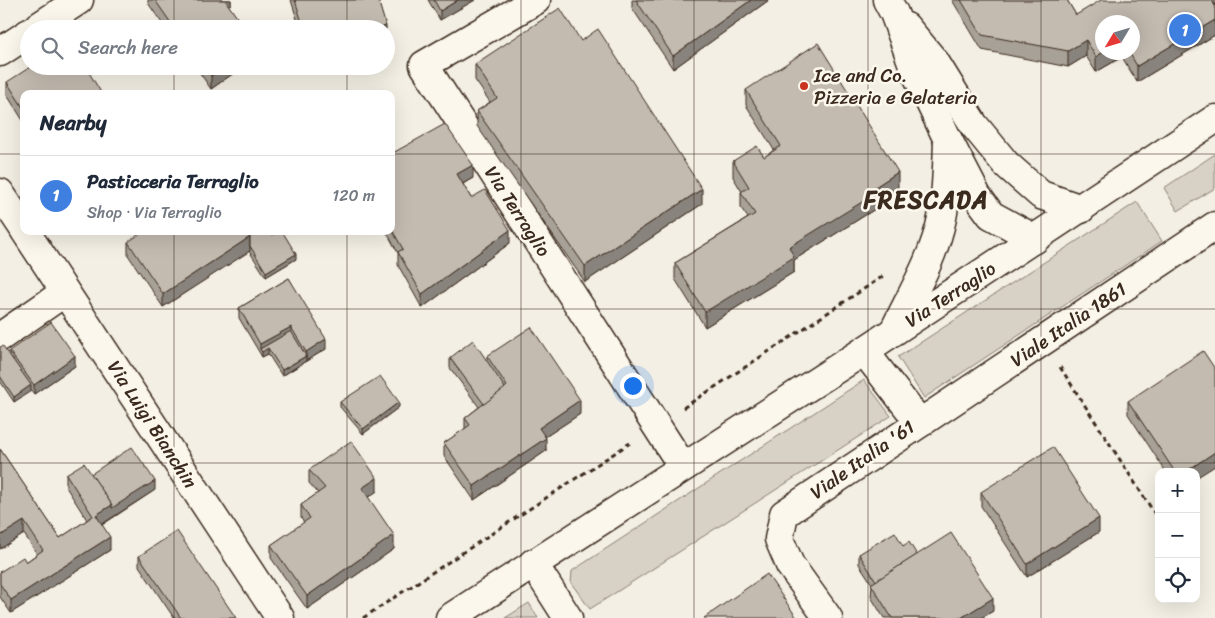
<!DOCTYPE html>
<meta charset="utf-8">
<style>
body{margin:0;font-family:Sriracha,sans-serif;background:#f2f2f3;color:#1f2937}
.controls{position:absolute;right:15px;bottom:15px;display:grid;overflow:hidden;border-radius:10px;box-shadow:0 5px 20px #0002}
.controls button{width:45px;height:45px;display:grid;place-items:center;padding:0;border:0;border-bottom:1px solid #e0e1e3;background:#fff;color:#1f2937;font:25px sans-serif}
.compass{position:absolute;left:1095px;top:15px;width:45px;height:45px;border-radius:50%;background:#fff;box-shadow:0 5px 20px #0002;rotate:232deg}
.you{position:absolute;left:632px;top:385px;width:18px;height:18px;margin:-12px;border:4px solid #fff;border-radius:50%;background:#1a73e8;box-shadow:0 0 0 8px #1a73e833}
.badge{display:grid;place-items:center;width:32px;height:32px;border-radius:50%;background:#0f766e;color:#fff;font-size:16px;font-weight:700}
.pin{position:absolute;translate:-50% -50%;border:2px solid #fff;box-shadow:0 1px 5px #0006}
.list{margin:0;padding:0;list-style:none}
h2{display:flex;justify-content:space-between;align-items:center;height:65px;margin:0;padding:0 20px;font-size:21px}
h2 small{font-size:16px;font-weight:400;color:#747a83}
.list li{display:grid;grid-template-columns:32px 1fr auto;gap:15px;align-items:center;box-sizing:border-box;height:80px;padding:0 20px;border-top:1px solid #e0e1e3}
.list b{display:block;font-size:19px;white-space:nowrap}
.list p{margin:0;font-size:16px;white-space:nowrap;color:#747a83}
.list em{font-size:16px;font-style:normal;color:#747a83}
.icon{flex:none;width:28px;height:28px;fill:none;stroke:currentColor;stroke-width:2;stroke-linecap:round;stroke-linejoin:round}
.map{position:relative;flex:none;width:1215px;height:618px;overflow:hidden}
.search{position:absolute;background:#fff;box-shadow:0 5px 20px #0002;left:20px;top:20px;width:375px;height:55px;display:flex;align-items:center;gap:12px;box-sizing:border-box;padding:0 18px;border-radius:28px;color:#747a83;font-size:19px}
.panel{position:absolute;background:#fff;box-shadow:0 5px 20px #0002;left:20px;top:90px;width:375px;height:145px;border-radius:10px}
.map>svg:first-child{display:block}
.green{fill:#d8d1c6;stroke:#8a7e72}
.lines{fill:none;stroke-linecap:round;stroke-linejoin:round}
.minor-casing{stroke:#3b2a1e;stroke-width:31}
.major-casing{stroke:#3b2a1e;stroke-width:31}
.path{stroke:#3b2a1e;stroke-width:3;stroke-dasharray:5 4;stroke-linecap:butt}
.minor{stroke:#fbf7ec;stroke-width:28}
.major{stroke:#fbf7ec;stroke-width:28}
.wall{fill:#a8a197;stroke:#3b2a1e;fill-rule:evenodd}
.shaded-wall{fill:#88837b;stroke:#3b2a1e}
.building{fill:#c3bbb0;stroke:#3b2a1e}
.grid{fill:none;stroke:#3b2a1e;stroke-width:1;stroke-opacity:0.55}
.poi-dot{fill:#c8321e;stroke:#fbf7ec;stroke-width:2}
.labels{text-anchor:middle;stroke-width:5;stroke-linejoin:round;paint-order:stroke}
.poi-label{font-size:19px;fill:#3b2a1e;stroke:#fbf7ec;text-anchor:start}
.street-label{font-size:19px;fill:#3b2a1e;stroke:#fbf7ec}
.district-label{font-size:24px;font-weight:bold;letter-spacing:1px;fill:#3b2a1e;stroke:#fbf7ec}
</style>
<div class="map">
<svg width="1215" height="618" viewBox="0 0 1215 618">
<rect width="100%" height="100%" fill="#f3efe4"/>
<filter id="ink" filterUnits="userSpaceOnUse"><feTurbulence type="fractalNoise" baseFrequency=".02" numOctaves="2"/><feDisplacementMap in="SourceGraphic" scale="10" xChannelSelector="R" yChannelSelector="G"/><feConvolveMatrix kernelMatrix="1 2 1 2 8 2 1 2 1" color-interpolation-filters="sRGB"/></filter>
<g filter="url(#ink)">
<g class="green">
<polygon points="1215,154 1215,188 1178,211 1164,188"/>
<polygon points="1137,202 1162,241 924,398 898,357"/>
<polygon points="864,380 891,416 590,609 571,583 572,571"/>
<polygon points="529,603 538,618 505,618"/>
</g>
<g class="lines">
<defs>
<g id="minor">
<polyline points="536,0 424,65 683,467"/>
<polyline points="887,0 894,13 916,73 948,140 977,196 991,215 1035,239"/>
<polyline points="906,27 935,62 974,125 1006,164 1041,195 1081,209"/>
<polyline points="35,29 79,0"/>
<polyline points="0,52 29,33"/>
<polyline points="0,193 24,229"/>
<polyline points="25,231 280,618"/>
<path d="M894 331C911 295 934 258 942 218 947 193 947 167 948 141"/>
<polyline points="0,337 65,292"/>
<polyline points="864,351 920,423"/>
<polyline points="533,563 568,618"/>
<polyline points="828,618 790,565 779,539 784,514 1215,226"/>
</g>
<polyline id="major" points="450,618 864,351 1215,119"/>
</defs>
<use href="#minor" class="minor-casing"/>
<use href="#major" class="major-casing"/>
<g class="path">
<polyline points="1060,367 1155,514"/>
<polyline points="683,408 885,275"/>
<polyline points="363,618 630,443"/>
</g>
<use href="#minor" class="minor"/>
<use href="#major" class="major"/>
</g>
<g class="wall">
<polygon points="148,0 231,0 231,4 228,5 245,29 166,29 148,3"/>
<polygon points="291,0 378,0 386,29 300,29"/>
<polygon points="428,0 475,0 440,20"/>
<polygon points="632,0 769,0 673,69 632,8"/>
<path d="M952 0H1067L1076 15 1215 0V35L1137 82 1122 57 1096 72 1086 56 1068 67 982 50ZM1132 22V52H1102Z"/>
<polygon points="581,41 702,204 585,282 477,126 477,111 490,102 475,80 475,64"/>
<polygon points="195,66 244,66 211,89"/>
<polygon points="7,82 24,94 24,122 7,95"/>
<polygon points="746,90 898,188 875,203 875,209 794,260 794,272 705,327 675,279 675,263 748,218 741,208 741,192 742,192 733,177 733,161 764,157 774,150 746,105"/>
<polygon points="391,154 473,178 463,184 471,198 510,243 422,308 398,265 398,253 386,231 391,231"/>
<polygon points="272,235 296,259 266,277 249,251 163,307 128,255 128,242"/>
<polygon points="289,278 326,349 282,376 268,354 262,357 239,318 239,308"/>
<polygon points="0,347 9,355 9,351 75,366 34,394 31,390 14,402 0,381"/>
<polygon points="487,356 580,414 545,437 546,451 474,500 444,456 444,443 465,429 465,418 479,407 450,368 450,358 487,360"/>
<polygon points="1128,401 1196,472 1166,472 1128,414"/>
<polygon points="340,402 399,407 363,434 340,407"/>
<polygon points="0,449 60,538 87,520 66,487 66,474 91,474 155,490 102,525 110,550 11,613 0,597 0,572 26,562 37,554 24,534 0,549"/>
<polygon points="309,470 377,491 368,497 394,549 307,609 271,558 271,545 304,523 301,518 301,505 318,493 309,483"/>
<polygon points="981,492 1099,532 1027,577 981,506"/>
<polygon points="903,546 917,555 993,611 981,618 884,618 871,597 872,584 859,564 859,554"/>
<polygon points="139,556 236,618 174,618 139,566"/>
</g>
<g class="shaded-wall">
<polygon points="222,0 231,0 231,4 222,9"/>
<polygon points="458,0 475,0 440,20 440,11"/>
<polygon points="751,0 769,0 673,69 673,56"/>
<polygon points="1215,20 1215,35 1137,82 1137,66"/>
<polygon points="386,26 386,29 376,29"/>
<polygon points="1086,40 1086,56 1068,67 1068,51"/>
<polygon points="1103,52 1122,52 1122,57 1096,72 1096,57"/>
<polygon points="225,66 244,66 211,89 211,76"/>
<polygon points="473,165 473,178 457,187 457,174"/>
<polygon points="898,172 898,188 875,203 875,209 794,260 794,272 705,327 705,312 789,247 872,189"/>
<polygon points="702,189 702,204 585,282 585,266"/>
<polygon points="510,230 510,243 422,308 422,294"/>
<polygon points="250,237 250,251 163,307 163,294"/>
<polygon points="296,254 296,259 266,277 266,272"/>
<polygon points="291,327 291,336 268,349 268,354 262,357 262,352 260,349 260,344"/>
<polygon points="326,339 326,349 306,361 306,352"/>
<polygon points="75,356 75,366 34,394 34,385"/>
<polygon points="306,356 306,361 282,376 282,370"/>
<polygon points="31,385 31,391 14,402 14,397"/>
<polygon points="580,400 580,414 539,441 539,428"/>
<polygon points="399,402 399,407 363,434 363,429"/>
<polygon points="546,438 546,451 474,500 474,486"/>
<polygon points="1215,452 1215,466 1196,478 1196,472 1185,472"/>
<polygon points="377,478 377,491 362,502 362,488"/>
<polygon points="155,481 155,490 96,528 96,515 112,505"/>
<polygon points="1099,518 1099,532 1027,577 1027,564"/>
<polygon points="24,521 24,534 0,549 0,536"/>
<polygon points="394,535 394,549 307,609 307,596"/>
<polygon points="110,537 110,550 11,613 11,600"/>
<polygon points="993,598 993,611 981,618 961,618"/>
</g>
<g class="building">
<polygon points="155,0 225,0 245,29 175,29"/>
<polygon points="295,0 378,0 386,26 376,29 304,29"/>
<polygon points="434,0 458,0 440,11"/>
<polygon points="636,0 751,0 673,56"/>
<polygon points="961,0 1067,0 1076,15 1101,0 1212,0 1215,6 1215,20 1137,66 1129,52 1132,52 1132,22 1102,22 1102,52 1103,52 1096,57 1086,40 1068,51 982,35"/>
<polygon points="1212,0 1215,0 1215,6"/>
<polygon points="560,8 581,41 598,29 702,189 585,266 477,111 497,98 475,64"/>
<polygon points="818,43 898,172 872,189 875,194 789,247 794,257 705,312 675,263 755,214 741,192 749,187 733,161 757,146 764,157 781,146 746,90"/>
<polygon points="32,66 85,66 102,94 24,94 24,109 7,82"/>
<polygon points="205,66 225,66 211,76"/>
<polygon points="445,124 473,165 457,174 471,198 485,190 510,230 422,294 398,252 403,249 391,228 391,154"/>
<polygon points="144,231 246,231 250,237 163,294 128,242"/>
<polygon points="246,231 270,231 272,235 279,231 282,231 296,254 266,272 250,246 250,237"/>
<polygon points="289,278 326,339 306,352 291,327 260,344 239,308"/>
<polygon points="51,322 75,356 34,385 9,351"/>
<polygon points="531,327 580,400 539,428 546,438 474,486 444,443 470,425 465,418 507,386 487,356"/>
<polygon points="291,331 306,356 282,370 268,348 262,352 260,349"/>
<polygon points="473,340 505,388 484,404 450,358"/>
<polygon points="3,346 31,385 14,397 0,376 0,347"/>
<polygon points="1203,351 1215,369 1215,452 1185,472 1175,472 1128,401"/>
<polygon points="380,376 399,402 363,429 340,402"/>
<polygon points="351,441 377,478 362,488 394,535 307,596 271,545 310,518 301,505 325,488 309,470"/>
<polygon points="132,447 155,481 112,508 112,505 91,474"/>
<polygon points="1053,447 1099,518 1027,564 981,492"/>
<polygon points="0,449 60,538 93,516 66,474 84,463 112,505 96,515 110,537 11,600 0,584 0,572 23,557 26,562 43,550 24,521 0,536"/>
<polygon points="177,531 236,618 181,618 139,556"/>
<polygon points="895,532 903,546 909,542 917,555 876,581 859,554"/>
<polygon points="951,533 993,598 961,618 892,618 871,584"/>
<polygon points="767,574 797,618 704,618"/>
</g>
</g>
<path class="grid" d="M174 0V29M347 0V29M521 0V618M694 0V618M868 0V618M1041 0V618M174 66V94M347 66V94M0 154H24M391 154H1215M174 231V618M347 231V618M0 309H1215M0 463H1215"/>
<circle class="poi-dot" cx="804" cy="86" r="5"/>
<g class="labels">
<g class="poi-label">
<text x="814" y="82">Ice and Co.<tspan x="814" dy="22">Pizzeria e Gelateria</tspan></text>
</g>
<g class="street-label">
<text transform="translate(518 211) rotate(57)" y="7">Via Terraglio</text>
<text transform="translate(950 294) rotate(-33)" y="7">Via Terraglio</text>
<text transform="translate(1068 324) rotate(-34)" y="7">Viale Italia 1861</text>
<text transform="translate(153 424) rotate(57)" y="7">Via Luigi Bianchin</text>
<text transform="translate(862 459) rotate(-35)" y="7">Viale Italia '61</text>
</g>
<g class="district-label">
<text x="926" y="208">FRESCADA</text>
</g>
</g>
</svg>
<div class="controls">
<button>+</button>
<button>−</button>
<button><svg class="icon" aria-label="locate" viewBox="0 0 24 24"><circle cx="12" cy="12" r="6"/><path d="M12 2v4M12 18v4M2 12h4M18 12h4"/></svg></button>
</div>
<svg class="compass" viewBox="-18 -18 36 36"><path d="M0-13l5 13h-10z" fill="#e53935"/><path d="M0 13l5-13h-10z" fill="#747a83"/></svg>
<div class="you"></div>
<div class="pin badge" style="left:1185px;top:30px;background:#3f7fe0">1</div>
<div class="search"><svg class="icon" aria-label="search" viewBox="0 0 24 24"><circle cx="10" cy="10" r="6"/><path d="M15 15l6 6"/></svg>Search here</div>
<section class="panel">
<h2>Nearby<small></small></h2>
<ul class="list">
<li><span class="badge" style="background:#3f7fe0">1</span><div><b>Pasticceria Terraglio</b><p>Shop · Via Terraglio</p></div><em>120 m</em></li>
</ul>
</section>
</div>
